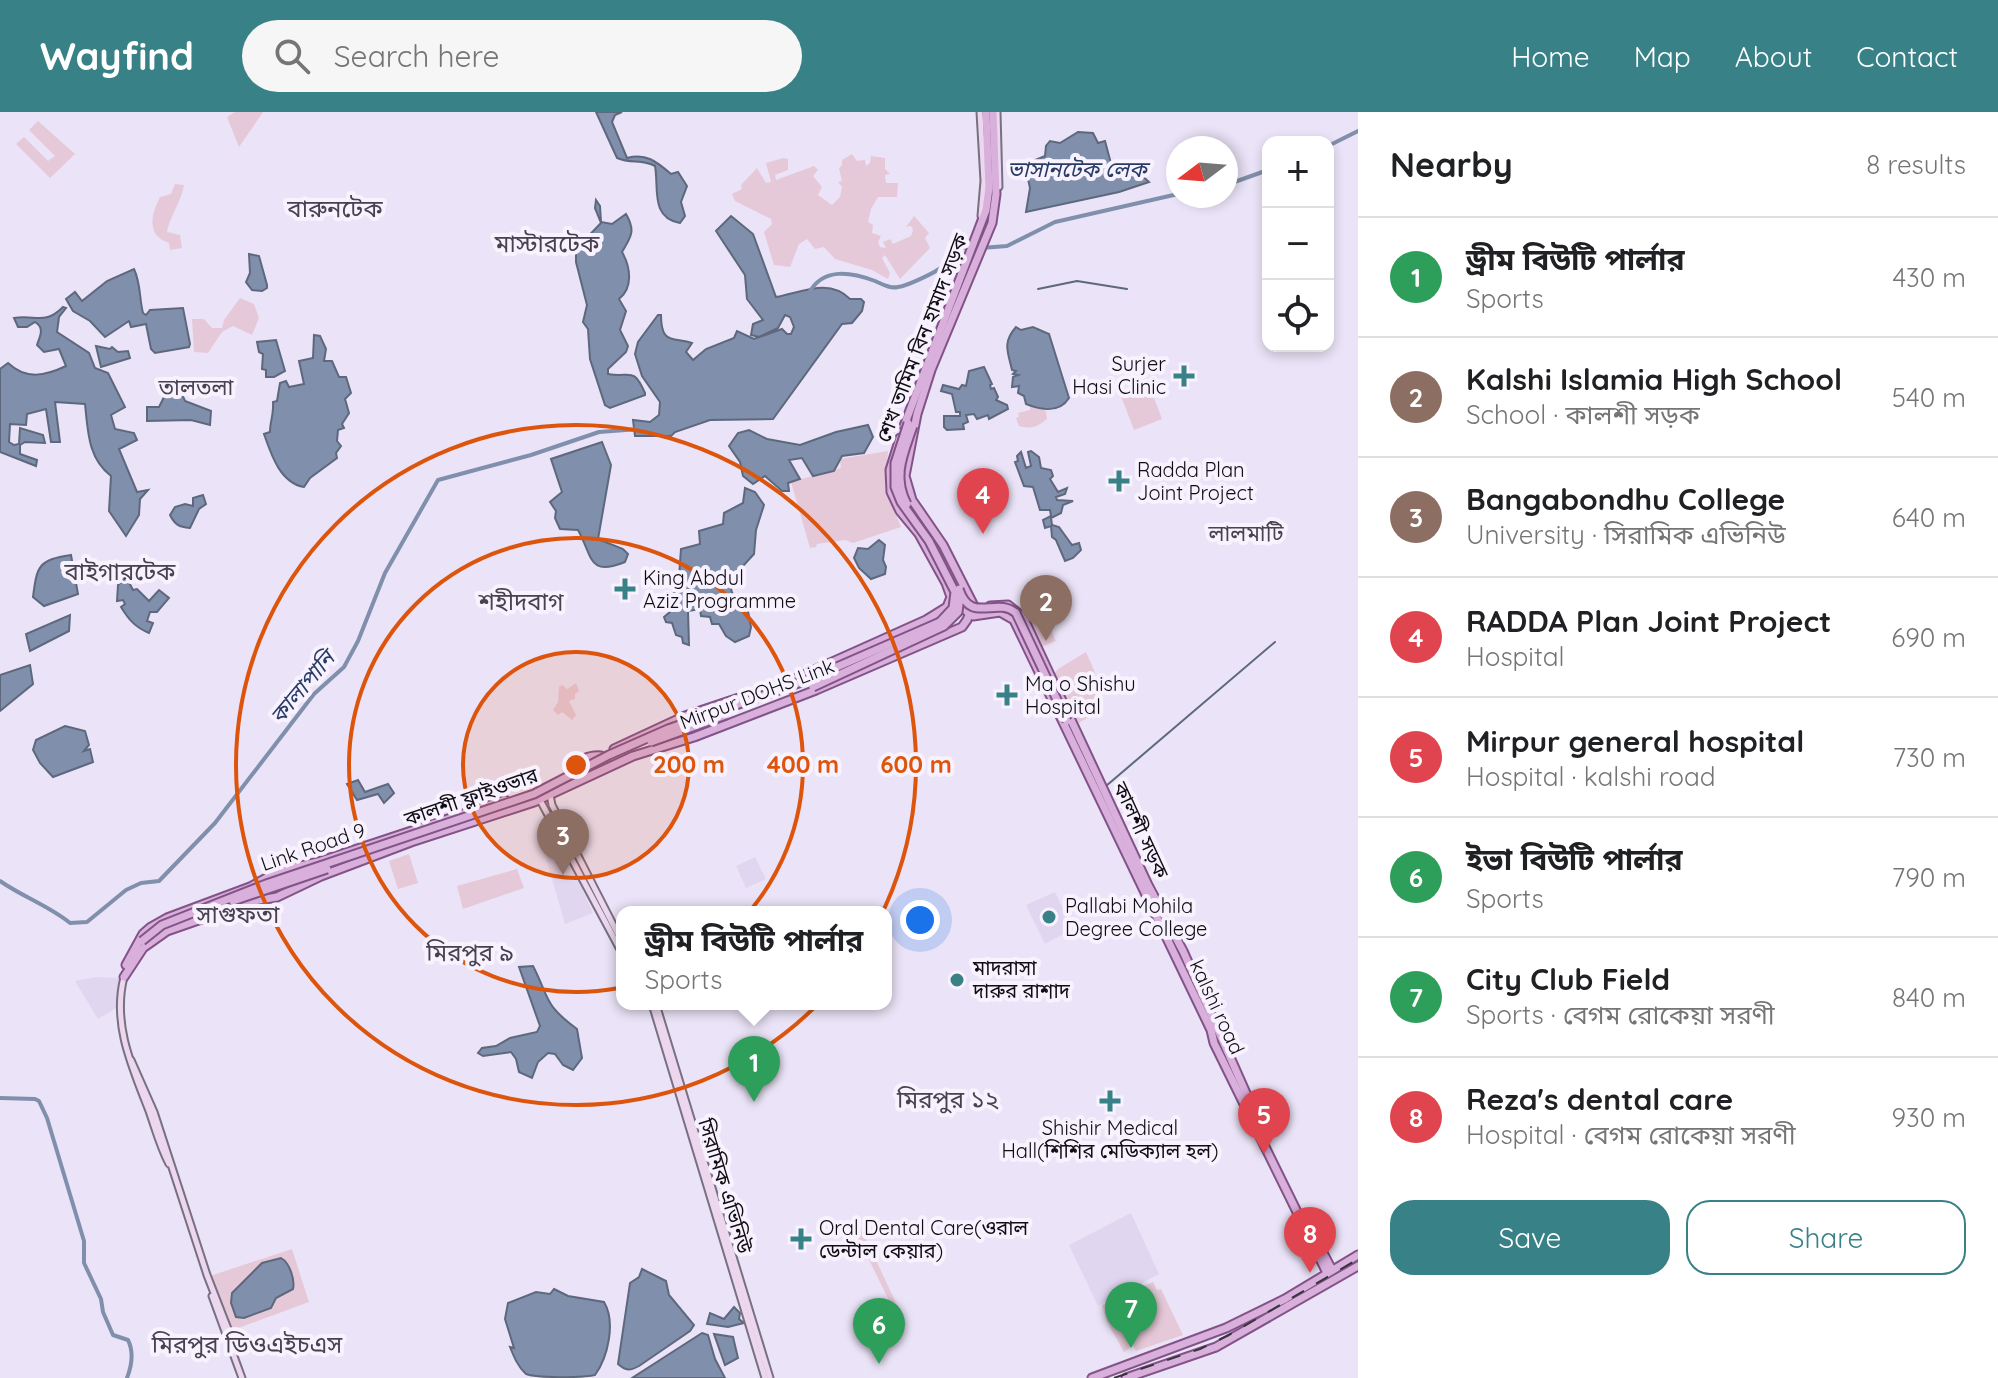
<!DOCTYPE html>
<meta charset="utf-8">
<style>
body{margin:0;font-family:Quicksand,"Noto Sans Bengali",sans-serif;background:#f6f6f6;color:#202124}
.controls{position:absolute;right:24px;top:24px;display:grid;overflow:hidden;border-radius:16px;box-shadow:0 4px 12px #0003}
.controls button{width:72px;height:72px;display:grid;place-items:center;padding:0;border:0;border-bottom:2px solid #e0e0e0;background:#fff;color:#202124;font:40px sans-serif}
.compass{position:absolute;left:1166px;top:24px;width:72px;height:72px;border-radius:50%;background:#fff;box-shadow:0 4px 12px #0003;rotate:254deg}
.you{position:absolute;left:920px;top:808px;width:28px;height:28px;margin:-20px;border:6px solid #fff;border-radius:50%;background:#1a73e8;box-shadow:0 0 0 12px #1a73e833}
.badge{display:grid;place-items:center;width:52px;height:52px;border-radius:50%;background:#388186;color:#fff;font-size:26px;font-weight:700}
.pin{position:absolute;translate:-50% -66px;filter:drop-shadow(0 2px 4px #0008)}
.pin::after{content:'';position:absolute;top:42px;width:28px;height:24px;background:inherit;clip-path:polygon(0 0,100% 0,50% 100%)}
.popup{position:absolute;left:616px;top:794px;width:276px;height:104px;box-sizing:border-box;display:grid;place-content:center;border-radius:16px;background:#fff;filter:drop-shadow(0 2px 6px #0005);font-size:26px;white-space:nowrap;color:#757577}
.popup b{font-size:30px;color:#202124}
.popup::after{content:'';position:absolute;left:50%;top:100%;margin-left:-16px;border:16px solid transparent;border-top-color:#fff}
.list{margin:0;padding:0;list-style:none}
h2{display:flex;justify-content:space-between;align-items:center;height:104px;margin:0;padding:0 32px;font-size:34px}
h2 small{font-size:26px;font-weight:400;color:#757577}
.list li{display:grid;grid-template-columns:52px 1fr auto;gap:24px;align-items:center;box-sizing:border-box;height:120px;padding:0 32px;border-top:2px solid #e0e0e0}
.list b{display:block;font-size:30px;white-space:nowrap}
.list p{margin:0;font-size:26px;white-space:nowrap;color:#757577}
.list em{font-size:26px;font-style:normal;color:#757577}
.actions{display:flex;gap:16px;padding:24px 32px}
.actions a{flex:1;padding:18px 0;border:2px solid #388186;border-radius:24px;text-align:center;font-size:28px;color:#388186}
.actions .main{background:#388186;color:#fff}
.icon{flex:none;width:44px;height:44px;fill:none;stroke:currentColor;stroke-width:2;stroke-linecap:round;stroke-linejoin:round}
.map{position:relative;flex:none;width:1358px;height:1266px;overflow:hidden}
header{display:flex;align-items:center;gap:48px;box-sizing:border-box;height:112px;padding:0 40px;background:#388186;color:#fff}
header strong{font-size:38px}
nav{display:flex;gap:44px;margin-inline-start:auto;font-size:28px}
.search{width:560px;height:72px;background:#f6f6f6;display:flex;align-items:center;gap:20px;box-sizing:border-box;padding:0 28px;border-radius:44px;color:#757577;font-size:30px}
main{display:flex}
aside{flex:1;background:#fff}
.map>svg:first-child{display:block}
.built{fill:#e1d6f0}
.green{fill:#e6c9d8}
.water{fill:#808fab;stroke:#5e687d;stroke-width:2}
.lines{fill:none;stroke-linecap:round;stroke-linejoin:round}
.stream{stroke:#5e687d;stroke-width:2}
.canal{stroke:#808fab;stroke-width:4}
.secondary-casing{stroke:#787182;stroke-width:9}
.primary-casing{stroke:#825387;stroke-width:11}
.secondary{stroke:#ecd7ee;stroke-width:5}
.primary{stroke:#d9afdc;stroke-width:7}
.rail{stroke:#38343d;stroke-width:2;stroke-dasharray:14 14;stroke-linecap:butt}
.primary-bridge-casing{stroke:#825387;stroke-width:11;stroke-linecap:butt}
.primary-bridge{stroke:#d9afdc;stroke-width:7}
.ring{fill:none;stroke:#dd550c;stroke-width:4}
.poi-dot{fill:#388186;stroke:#f7f2fe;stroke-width:3}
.labels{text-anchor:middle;stroke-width:8;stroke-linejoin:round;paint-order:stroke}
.street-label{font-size:20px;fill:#0f0c13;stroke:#f7f2fe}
.poi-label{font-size:20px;fill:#0f0c13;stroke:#f7f2fe;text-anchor:start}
.water-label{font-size:22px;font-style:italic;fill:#273b64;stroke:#f7f2fe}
.neighbourhood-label{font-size:22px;fill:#474150;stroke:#f7f2fe}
.quarter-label{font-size:24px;fill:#474150;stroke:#f7f2fe}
.centre{fill:#dd550c;stroke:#f7f2fe;stroke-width:4}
.ring-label{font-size:24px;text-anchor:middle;font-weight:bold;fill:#dd550c;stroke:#f7f2fe;stroke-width:8;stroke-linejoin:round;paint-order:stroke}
</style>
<header>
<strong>Wayfind</strong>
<div class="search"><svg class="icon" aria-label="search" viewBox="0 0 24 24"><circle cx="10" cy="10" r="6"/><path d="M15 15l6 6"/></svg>Search here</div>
<nav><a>Home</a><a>Map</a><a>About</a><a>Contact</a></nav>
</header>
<main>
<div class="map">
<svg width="1358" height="1266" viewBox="0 0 1358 1266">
<rect width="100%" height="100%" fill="#ebe3f7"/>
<g class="built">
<polygon points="555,718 593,801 565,812 540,725"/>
<polygon points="755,745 766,767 746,776 736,754"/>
<polygon points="1055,780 1073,817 1045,832 1026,793"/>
<polygon points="97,865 120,866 116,896 98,907 75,869"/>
<polygon points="1131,1101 1159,1162 1098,1194 1069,1133"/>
</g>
<g class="green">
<polygon points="235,0 263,0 239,35 227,5"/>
<polygon points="38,9 75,42 50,66 16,32 24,25 48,49 55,44 29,18"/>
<polygon points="852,42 857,49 865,48 866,54 870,51 871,44 885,46 885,57 890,62 885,63 886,71 898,71 897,85 878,85 871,97 868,110 873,113 872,121 881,124 878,130 880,135 886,136 883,130 890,127 893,132 911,124 913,118 911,114 906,115 914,104 929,121 925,126 930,136 900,167 885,143 882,146 890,161 888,167 872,158 835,147 824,135 815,137 807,127 799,132 790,155 774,153 764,120 772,112 771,107 735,89 732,82 742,77 741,73 757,56 766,71 771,70 766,51 783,46 788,47 788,58 775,63 776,68 814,54 818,58 813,64 822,75 818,83 832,93 840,85 842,75 838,70 842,69 839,56 842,53 842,48"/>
<path d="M175 72 184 73C181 91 170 103 167 120L180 123 182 136 170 138 169 131C146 123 151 103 160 85L171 82Z"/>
<polygon points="240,186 254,192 259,206 252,223 233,214 222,220 208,241 194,240 192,207 204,207 212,216 222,216 224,208"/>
<polygon points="1149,273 1162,307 1134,318 1121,284"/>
<path d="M1030 294 1046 299 1047 307C1036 316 1031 317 1019 314L1016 306 1019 305 1018 301 1030 298Z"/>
<polygon points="888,339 885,376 901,415 853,431 845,428 817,432 816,435 810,436 791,370 841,356 840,347"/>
<polygon points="1051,490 1059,508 1050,515 1056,529 1041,535 1026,501"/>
<polygon points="1086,540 1094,558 1101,595 1096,596 1097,600 1093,602 1091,598 1088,599 1090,604 1079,611 1076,606 1074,607 1053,563 1058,557"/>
<polygon points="576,571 579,579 575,582 575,587 569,589 576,603 572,608 562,600 558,603 553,598 558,590 559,575 562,573 567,577"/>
<polygon points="409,742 418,771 398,777 389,749"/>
<polygon points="517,757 524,776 463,797 457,774"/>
<polygon points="858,1110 906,1212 902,1215 852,1113"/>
<polygon points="292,1137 309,1190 230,1219 210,1164"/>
<polygon points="1153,1170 1157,1178 1161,1177 1183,1223 1136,1239 1133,1234 1124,1240 1106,1208 1102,1193"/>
</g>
<g class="water">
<path d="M596 0H622L615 3 612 10 627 46C646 41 656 49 671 62L678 60 687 74 681 90 685 104 680 111C650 106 659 75 655 54 642 47 631 52 617 46Z"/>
<polygon points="1078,20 1093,21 1098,31 1105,29 1113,59 1135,57 1149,70 1119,80 1026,100 1030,76 1026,58 1035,48 1045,44 1046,34 1050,29 1060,31"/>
<path d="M596 88 600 94 601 110 612 112 626 102C636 119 631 125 622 140 631 156 633 176 619 187L626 199 620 218 628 234 626 240 608 257V262C631 266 633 254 645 281V283L610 296 605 293 590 247 588 217 583 210 587 193 576 150V137L601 111 595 96Z"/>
<path d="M731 104 753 122 776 185C803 180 829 166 850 187H861L864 190 862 199 852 211 842 212 773 307 710 308 675 320 671 324H635L633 308 650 310 659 303 660 290 642 264 635 242 638 230 658 203H661C661 233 673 225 692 231L686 240 693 248 706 237 734 226 737 219 754 227 782 217 787 222H791L794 215 790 205 785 203 778 216 759 225 751 223 753 212 763 208 747 187 745 163 716 119Z"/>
<polygon points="249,142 259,144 267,173 267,176 262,179 252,178 246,170 250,161"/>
<path d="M134 157C141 172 139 185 143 201L146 203 150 198 183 196 190 232 189 235 155 241 151 237 146 212 131 215 129 209 105 225 90 209 73 199 66 187 75 180 82 189 107 169Z"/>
<path d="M63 195 66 196 59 205 57 220 89 241 95 256 108 261 125 295 111 303 115 317 134 321 137 328 119 337 137 380 148 378 140 387 139 403 126 424 109 399 111 364C88 346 88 320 85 292L55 290 60 330H51L46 297 27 302 26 313 10 312 9 330 14 333 19 332 20 316 43 323 45 331 25 330 20 333V342L37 348 36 354 0 340V257L8 251C26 268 45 264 66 254L59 237 44 240 37 233C40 224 45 216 35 210L27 215H18L14 206C35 202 44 214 63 195Z"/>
<path d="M1016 215 1021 218 1033 215 1049 222 1069 286C1059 302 1041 298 1026 292L1024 284 1018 281 1019 274 1012 275 1013 265 1018 263 1013 262 1016 259 1012 258C1008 240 1002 231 1016 215Z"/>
<path d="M314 223 320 224 326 237 324 249H332L339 265H346L351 281 345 287 349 301 342 312 344 316 338 318 337 329 341 334 336 341 337 346 310 366 304 375C280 371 271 342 264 322L270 320C270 309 274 302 273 290L277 289 280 271 286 269 289 275 304 272 299 249 313 246Z"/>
<polygon points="276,228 285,259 274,265 266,265 266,258 262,257 263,242 259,240 257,230"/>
<polygon points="96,234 110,237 112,235 118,240 128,239 130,246 101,255"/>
<polygon points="984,255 992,272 990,273 991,277 994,276 998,285 996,288 1007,293 1008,297 989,307 988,303 977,307 974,302 966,303 968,310 963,312 964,317 947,318 944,315 944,304 960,304 960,300 956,300 952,282 941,279 943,273 959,277 962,273 966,274 969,259"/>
<polygon points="170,275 170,283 182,282 185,289 211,299 210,313 191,308 147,309 147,295 159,295 164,285 163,276"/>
<polygon points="868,313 873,325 864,341 842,344 834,359 813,364 802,346 789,348 800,367 788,371 789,379 782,379 765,364 753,372 743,364 740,350 729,334 738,321 749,318 767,327 800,333 836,320"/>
<path d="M602 330 611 353 598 427 623 437 628 442 625 450C588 465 593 445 578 418L560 417 555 406 556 399 550 390 562 380 551 347Z"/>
<polygon points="1031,339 1039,345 1041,356 1051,358 1053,364 1050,367 1058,380 1067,376 1065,382 1056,385 1057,388 1073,389 1063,393 1061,401 1051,406 1052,413 1059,415 1072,433 1079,431 1081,438 1073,446 1065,449 1056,428 1052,425 1051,414 1045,416 1043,408 1051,404 1050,398 1040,398 1033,375 1024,374 1015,350 1018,349 1017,344 1021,340 1026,356 1031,354 1028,340"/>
<polygon points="745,376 755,380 764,393 756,418 754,442 742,455 731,478 735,487 747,494 751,515 749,524 735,530 726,524 719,512 712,512 710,505 701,504 700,497 688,499 689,533 683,531 682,525 676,523 672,511 666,510 664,505 671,499 669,484 678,479 681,437 700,432 699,419 723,412 724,401 743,391"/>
<path d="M203 383 206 392 199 397 190 416C179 415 175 413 170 403L175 395 185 392 193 394V386Z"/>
<polygon points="879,428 885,433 883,448 886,455 885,462 871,467 859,456 854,446 858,436 868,437"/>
<path d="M71 443 78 482 44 494 33 485C37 454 38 448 71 443Z"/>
<path d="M123 459 133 478 137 477 149 489 159 478 169 486 157 500H150L147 509 153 511 149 521C135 515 129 508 121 495L125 492 123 488 117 489 118 473 123 469 119 462Z"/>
<polygon points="70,503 69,519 30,539 26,522"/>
<polygon points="30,553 33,572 0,599 0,563"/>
<polygon points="65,614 85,619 89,633 84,639 90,637 93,650 53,665 40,651 33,638 36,628"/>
<polygon points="358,668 365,680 388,672 394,681 384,691 378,682 357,688 347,672"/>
<path d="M533 854C550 887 543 892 577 917L582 946 573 958 563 953 555 942 548 941 538 950 532 966 519 960 516 947 511 940 483 944 478 941 482 936 496 934 510 926 537 920 540 914 519 855Z"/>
<path d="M281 1146C290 1151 295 1168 293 1177L276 1186 271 1196 244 1206 236 1205 231 1191 232 1181 262 1151Z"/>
<path d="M642 1157 666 1169 669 1183 694 1213 690 1219 639 1254C630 1259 626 1259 618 1252L630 1171 639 1165Z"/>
<path d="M554 1177 568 1184 604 1190C616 1210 608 1245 595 1263 581 1266 537 1266 526 1262 518 1255 514 1245 510 1235L514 1236 505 1207 508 1191 536 1180 550 1182Z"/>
<polygon points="734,1195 740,1201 739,1207 744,1211 728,1215 707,1212 710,1201 724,1207"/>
<polygon points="702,1221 708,1223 715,1247 725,1266 632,1266"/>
<polygon points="714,1222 733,1225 738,1246 725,1253"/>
</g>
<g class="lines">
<g class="stream">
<polyline points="1038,177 1077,169 1127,177"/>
<polyline points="1106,674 1275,530"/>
</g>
<g class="canal">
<polyline points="1328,34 1358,19"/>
<polyline points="1226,73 1268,58"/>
<polyline points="981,136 1007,134 1055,110 1178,82"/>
<path d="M809 181C823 155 851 160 875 169 882 172 890 177 898 175 907 174 937 160 943 154 949 148 953 141 960 136L972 135"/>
<path d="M0 769C23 785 49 794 70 811L87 810 126 778 141 771 159 769 215 711 314 582 344 555 358 529 385 461 438 368 531 343 599 320 639 317"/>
<path d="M0 986 35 987 39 989 47 1006 84 1129V1151L101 1187 103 1200 113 1223 128 1228C134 1240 132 1253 127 1266"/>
</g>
<defs>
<g id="secondary">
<polyline points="980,0 984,69 981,104"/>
<polyline points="997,0 999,75"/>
<polyline points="550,683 552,693 622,830"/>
<polyline points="540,688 622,841"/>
<path d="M124 865C112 912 132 955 149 999 155 1016 160 1035 169 1052"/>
<polyline points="652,892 765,1266"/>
<polyline points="656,892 770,1266"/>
<polyline points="131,948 154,1000 207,1163 228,1217 230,1231"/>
<polyline points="212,1184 242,1266"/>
</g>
<g id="primary">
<polyline points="904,314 986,98 989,76 986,0"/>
<polyline points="957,492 973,504 1000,500 1014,508 1211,918 1214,931 1327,1161"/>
<polyline points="990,494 1008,493 1023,505 1148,773 1183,839 1249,988"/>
<polyline points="614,637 685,604 790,569 926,508 947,495 951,485 946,471 919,422 900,399 891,380 890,358 900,326"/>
<path d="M572 659C576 648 590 643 601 644"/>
<polyline points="126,853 143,822 151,815 167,806 250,775 279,759 318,750 505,688"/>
<polyline points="124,865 143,836 167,819 253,789 277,785 321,764 411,730 534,690 633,644 694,625 816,578 962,515 967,508 973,492 943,433 912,388 905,364 917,302 931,258 992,111 996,82 993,0"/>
<polyline points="1322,1139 1332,1158"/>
<polyline points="1092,1266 1226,1216 1285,1187 1358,1143"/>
<polyline points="1126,1266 1216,1235 1358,1154"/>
</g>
</defs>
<use href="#secondary" class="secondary-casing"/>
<use href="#primary" class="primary-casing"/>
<use href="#secondary" class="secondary"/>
<use href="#primary" class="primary"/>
<polyline class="rail" points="1114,1266 1200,1237 1229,1223 1358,1147"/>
<defs>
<g id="primary-bridge">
<path d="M907 392C892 364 904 341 913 314"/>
<path d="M959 477C971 513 996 484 1016 501L1067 609"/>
<polyline points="813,575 944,514 958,500 960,485"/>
<polyline points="651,630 726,603"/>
<polyline points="233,789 327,757"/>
<polyline points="142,829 162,813 266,772 534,682 609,643 668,617 807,568 940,510 953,496 955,480 929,429 901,390 895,375 895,351 908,311"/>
</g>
</defs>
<use href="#primary-bridge" class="primary-bridge-casing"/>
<use href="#primary-bridge" class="primary-bridge"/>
</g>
<circle cx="576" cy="653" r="113" fill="#dd550c" fill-opacity=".12"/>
<g class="ring">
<circle cx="576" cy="653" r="113"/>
<circle cx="576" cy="653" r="227"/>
<circle cx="576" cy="653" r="340"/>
</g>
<g class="poi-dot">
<path d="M1180 252h8v8h8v8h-8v8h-8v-8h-8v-8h8z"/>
<path d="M1115 357h8v8h8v8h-8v8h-8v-8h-8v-8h8z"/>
<path d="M621 465h8v8h8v8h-8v8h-8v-8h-8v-8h8z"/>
<path d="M1003 571h8v8h8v8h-8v8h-8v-8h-8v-8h8z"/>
<circle cx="1049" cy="805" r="8"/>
<circle cx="957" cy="868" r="8"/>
<path d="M1106 977h8v8h8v8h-8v8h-8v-8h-8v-8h8z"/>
<path d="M797 1115h8v8h8v8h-8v8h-8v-8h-8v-8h8z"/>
</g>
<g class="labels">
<g class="street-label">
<text transform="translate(922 226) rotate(-69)" y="7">শেখ তামিম বিন হামাদ সড়ক</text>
<text transform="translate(757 582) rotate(-21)" y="7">Mirpur DOHS Link</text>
<text transform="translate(471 685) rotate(-19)" y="7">কালশী ফ্লাইওভার</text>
<text transform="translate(1141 718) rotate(65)" y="7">কালশী সড়ক</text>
<text transform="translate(313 735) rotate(-19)" y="7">Link Road 9</text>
<text transform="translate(1217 895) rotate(65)" y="7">kalshi road</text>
<text transform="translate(725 1074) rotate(73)" y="7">সিরামিক এভিনিউ</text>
</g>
<g class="poi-label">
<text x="1166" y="259" text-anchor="end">Surjer<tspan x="1166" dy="23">Hasi Clinic</tspan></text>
<text x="1137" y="365">Radda Plan<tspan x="1137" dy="23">Joint Project</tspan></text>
<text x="643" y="473">King Abdul<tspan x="643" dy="23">Aziz Programme</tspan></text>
<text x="1025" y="579">Ma o Shishu<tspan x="1025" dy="23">Hospital</tspan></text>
<text x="1065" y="801">Pallabi Mohila<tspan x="1065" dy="23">Degree College</tspan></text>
<text x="973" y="863">মাদরাসা<tspan x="973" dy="23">দারুর রাশাদ</tspan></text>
<text x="1110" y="1023" text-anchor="middle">Shishir Medical<tspan x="1110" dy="23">Hall(শিশির মেডিক্যাল হল)</tspan></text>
<text x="819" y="1123">Oral Dental Care(ওরাল<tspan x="819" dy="23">ডেন্টাল কেয়ার)</tspan></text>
</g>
<g class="water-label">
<text x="1077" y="65">ভাসানটেক লেক</text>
<text transform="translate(302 575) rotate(-50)" y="8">কালাপানি</text>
</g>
<g class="neighbourhood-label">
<text x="196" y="283">তালতলা</text>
<text x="1246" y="429">লালমাটি</text>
</g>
<g class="quarter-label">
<text x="335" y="105">বারুনটেক</text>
<text x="547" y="140">মাস্টারটেক</text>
<text x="120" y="468">বাইগারটেক</text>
<text x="521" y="498">শহীদবাগ</text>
<text x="238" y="811">সাগুফতা</text>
<text x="470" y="849">মিরপুর ৯</text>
<text x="948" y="996">মিরপুর ১২</text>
<text x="247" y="1241">মিরপুর ডিওএইচএস</text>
</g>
</g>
<circle cx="576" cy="653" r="12" class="centre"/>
<g class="ring-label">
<text x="689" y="661">200 m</text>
<text x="803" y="661">400 m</text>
<text x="916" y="661">600 m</text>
</g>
</svg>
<div class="controls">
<button>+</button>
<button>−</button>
<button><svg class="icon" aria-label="locate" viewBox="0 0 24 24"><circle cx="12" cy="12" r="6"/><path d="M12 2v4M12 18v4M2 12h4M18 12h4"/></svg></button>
</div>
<svg class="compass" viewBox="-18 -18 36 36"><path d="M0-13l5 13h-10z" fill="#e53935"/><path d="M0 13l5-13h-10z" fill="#757577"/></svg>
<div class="you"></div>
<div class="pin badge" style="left:754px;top:990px;background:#2e9e5b">1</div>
<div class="popup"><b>ড্রীম বিউটি পার্লার</b>Sports</div>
<div class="pin badge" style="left:1046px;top:529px;background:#8d6e63">2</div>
<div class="pin badge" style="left:563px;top:763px;background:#8d6e63">3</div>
<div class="pin badge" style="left:983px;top:422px;background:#e0444e">4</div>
<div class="pin badge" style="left:1264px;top:1042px;background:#e0444e">5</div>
<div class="pin badge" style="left:879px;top:1252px;background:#2e9e5b">6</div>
<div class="pin badge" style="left:1131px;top:1236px;background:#2e9e5b">7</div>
<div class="pin badge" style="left:1310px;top:1161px;background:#e0444e">8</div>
</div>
<aside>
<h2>Nearby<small>8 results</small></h2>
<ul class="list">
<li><span class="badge" style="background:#2e9e5b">1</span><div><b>ড্রীম বিউটি পার্লার</b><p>Sports</p></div><em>430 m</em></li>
<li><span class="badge" style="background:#8d6e63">2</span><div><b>Kalshi Islamia High School</b><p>School · কালশী সড়ক</p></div><em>540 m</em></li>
<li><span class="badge" style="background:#8d6e63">3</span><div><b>Bangabondhu College</b><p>University · সিরামিক এভিনিউ</p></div><em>640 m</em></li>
<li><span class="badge" style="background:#e0444e">4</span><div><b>RADDA Plan Joint Project</b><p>Hospital</p></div><em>690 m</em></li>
<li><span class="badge" style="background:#e0444e">5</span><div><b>Mirpur general hospital</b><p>Hospital · kalshi road</p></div><em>730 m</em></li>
<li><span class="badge" style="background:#2e9e5b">6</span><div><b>ইভা বিউটি পার্লার</b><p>Sports</p></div><em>790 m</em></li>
<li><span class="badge" style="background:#2e9e5b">7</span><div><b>City Club Field</b><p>Sports · বেগম রোকেয়া সরণী</p></div><em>840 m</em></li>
<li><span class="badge" style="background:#e0444e">8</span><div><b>Reza's dental care</b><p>Hospital · বেগম রোকেয়া সরণী</p></div><em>930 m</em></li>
</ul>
<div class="actions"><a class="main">Save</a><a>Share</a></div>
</aside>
</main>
